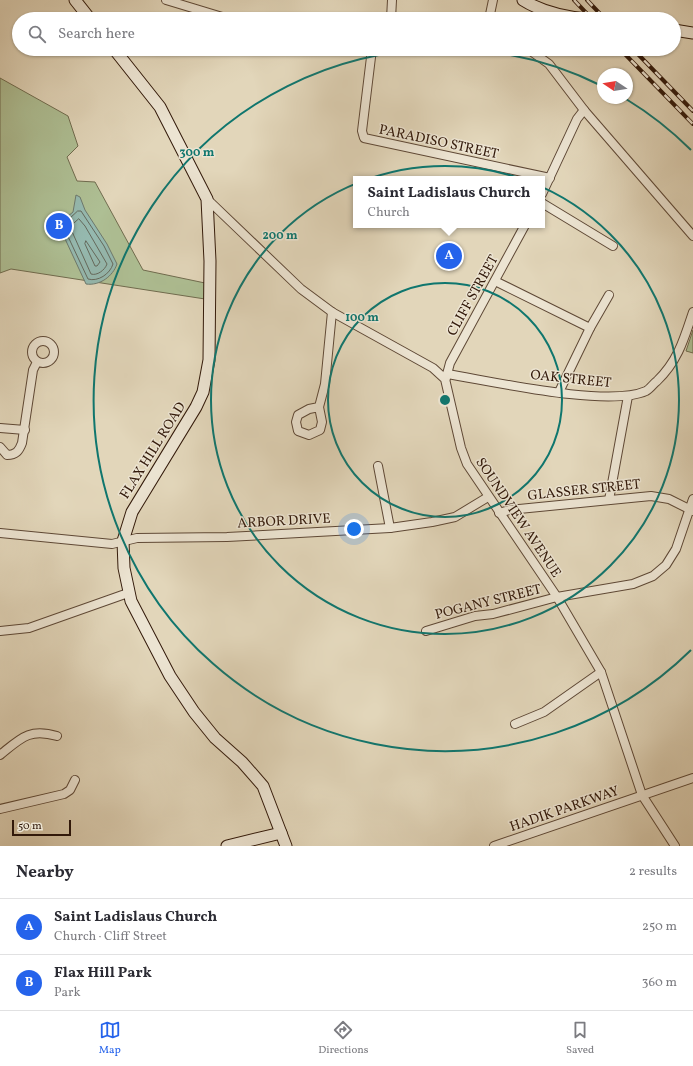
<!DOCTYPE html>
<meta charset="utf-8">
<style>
body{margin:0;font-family:Vollkorn,serif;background:#f7f7f7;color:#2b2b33}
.compass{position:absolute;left:597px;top:68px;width:36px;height:36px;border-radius:50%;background:#fff;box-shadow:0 1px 3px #0004;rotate:282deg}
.scale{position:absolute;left:12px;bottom:10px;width:59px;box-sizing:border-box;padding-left:4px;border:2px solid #32190a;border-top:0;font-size:11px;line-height:14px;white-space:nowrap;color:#32190a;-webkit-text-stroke:3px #ece4d2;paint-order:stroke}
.you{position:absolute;left:354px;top:529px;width:14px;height:14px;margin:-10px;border:3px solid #fff;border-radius:50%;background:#1a73e8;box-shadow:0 0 0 6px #1a73e833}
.badge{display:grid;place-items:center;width:26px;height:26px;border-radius:50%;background:#2563eb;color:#fff;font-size:13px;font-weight:700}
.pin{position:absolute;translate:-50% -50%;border:2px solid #fff;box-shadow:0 1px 4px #0006}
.popup{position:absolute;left:353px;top:176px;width:192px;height:52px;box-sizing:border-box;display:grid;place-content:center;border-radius:0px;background:#fff;filter:drop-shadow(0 1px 3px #0005);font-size:13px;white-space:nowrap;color:#7c7c81}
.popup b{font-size:15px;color:#2b2b33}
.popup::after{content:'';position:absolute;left:50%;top:100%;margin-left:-8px;border:8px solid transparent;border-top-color:#fff}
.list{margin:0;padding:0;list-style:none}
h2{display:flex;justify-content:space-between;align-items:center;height:52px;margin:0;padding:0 16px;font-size:17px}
h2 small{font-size:13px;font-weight:400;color:#7c7c81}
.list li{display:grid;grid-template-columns:26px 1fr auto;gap:12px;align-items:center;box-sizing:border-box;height:56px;padding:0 16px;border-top:1px solid #e1e1e2}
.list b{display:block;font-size:15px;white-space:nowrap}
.list p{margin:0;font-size:13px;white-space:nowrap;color:#7c7c81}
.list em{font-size:13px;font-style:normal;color:#7c7c81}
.icon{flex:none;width:22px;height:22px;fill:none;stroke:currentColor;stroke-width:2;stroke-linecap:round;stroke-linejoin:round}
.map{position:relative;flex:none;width:693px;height:846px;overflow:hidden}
.search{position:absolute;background:#fff;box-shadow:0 1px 3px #0004;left:12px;right:12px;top:12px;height:44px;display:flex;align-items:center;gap:10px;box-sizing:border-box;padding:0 14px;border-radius:22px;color:#7c7c81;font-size:15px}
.sheet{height:164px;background:#fff}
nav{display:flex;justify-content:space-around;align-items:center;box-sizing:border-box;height:56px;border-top:1px solid #e1e1e2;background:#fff;font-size:11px;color:#7c7c81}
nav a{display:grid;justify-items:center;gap:2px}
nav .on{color:#2563eb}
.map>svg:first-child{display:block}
.green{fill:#aebf94;stroke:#706c4f}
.water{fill:#95b9af;stroke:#6d796d}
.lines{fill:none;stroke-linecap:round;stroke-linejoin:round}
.shore{stroke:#64695c;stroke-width:1}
.street-casing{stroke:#5e4836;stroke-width:10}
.secondary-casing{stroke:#32190a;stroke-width:13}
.street{stroke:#ece4d2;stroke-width:8}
.secondary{stroke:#ece4d2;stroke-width:11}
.rail-casing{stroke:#32190a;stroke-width:4}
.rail{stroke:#ece4d2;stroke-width:2.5;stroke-dasharray:8;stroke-linecap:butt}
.ring{fill:none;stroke:#0f766e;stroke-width:2}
.labels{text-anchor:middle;stroke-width:3;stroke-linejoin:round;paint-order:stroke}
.street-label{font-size:14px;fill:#32190a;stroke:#ece4d2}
.centre{fill:#0f766e;stroke:#ece4d2;stroke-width:2}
.ring-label{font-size:12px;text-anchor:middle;font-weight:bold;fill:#0f766e;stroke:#ece4d2;stroke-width:3;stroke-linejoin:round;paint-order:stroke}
</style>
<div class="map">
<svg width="693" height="846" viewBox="0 0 693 846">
<rect width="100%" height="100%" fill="#e2d6ba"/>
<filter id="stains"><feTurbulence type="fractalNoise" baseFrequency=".005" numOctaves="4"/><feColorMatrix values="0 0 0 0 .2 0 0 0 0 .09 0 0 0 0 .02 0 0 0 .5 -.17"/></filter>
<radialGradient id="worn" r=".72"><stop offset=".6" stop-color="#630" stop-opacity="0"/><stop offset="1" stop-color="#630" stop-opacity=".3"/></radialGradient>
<g class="green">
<polygon points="0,78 68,116 78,146 67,157 77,181 95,182 143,270 205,283 205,299 11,269 0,273"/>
<polygon points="693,330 693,353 686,351"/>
</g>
<path class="water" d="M76 195 80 197 85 210 107 244 117 264C113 276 100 286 86 284L60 228 62 221 73 212Z"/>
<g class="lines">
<g class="shore">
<path d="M78 211H81L104 246 113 264C110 274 98 282 88 279L64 228 65 223Z"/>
<path d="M79 219 85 226 107 264C105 270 97 276 91 274L70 227Z"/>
<polygon points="86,241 100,262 97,266 95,266 85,244"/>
</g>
<defs>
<g id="street">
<polyline points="166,0 229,19"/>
<polyline points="391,19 392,0"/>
<polyline points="489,19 493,0"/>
<polyline points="372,49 362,131 364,138 550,178"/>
<polyline points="528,49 549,64 584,110 693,236"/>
<polyline points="542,194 577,119 584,110"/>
<polyline points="207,199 301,289 332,312 433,368 445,379 461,448 467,464 557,597 601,672 642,795 675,846"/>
<polyline points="542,203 613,246"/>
<polyline points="495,281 590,328"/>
<circle cx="43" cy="352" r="11"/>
<path d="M447 374C491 381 608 408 646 391 650 389 653 384 657 381 678 361 684 339 693 312"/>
<polyline points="446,378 450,363 525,225"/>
<polyline points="559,392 590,328 609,295"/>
<polyline points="319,407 309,409 298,415 296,422 298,431 309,435 320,430 322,422 319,407 325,384 332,312"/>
<polyline points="0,428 25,430"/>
<path d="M0 447 7 455C16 455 19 451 22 443L33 370 37 362"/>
<polyline points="378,466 390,528"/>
<polyline points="609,500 628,396"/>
<polyline points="499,513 509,510 651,496 669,499 693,511"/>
<polyline points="0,533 112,544 137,538 227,537 390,528 432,522 455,517 488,497"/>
<polyline points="0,631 29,628 128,593"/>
<polyline points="426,631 475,616 493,614 557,597 633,584 653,576 666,565 676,549 693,499"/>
<polyline points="515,724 544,712 601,672"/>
<path d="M0 755C21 738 29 728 57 736"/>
<polyline points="0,809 64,794 70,790 75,780"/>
<polyline points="494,846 693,778"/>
</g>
<g id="secondary">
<polyline points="75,0 90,19"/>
<path d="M523 0C542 12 566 17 587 19"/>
<polyline points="674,30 693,33"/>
<polyline points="114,49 160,107 207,199 210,261 209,360 203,392 196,407 132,512 123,541 124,568 131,601 170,676 194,712 215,738 242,762 263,786 286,846"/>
<polyline points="227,846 281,833"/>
</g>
</defs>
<use href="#street" class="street-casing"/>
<use href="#secondary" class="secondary-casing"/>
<use href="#street" class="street"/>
<use href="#secondary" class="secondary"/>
<defs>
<g id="rail">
<polyline points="574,0 592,19"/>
<polyline points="587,0 605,19"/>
<polyline points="620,49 693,124"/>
<polyline points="633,49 693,111"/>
</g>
</defs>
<use href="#rail" class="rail-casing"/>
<use href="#rail" class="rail"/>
</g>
<g class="ring">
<circle cx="445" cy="400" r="117"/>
<circle cx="445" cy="400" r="234"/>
<path d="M691 650A351 351 0 1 1 442 49M448 49A351 351 0 0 1 602 86M626 99A351 351 0 0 1 691 150"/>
</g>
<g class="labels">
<g class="street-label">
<text transform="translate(439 141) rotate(12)" y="5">PARADISO STREET</text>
<text transform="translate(472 295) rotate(-61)" y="5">CLIFF STREET</text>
<text transform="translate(571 378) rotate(6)" y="5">OAK STREET</text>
<text transform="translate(152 450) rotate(-58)" y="5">FLAX HILL ROAD</text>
<text transform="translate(584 489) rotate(-6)" y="5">GLASSER STREET</text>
<text transform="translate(519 517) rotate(56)" y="5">SOUNDVIEW AVENUE</text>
<text transform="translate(284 520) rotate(-3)" y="5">ARBOR DRIVE</text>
<text transform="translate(488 601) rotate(-14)" y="5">POGANY STREET</text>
<text transform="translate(564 808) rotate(-19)" y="5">HADIK PARKWAY</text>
</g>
</g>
<circle cx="445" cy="400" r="6" class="centre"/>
<g class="ring-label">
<text x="197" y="156">300 m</text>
<text x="280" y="239">200 m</text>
<text x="362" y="321">100 m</text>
</g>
<rect width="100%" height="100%" filter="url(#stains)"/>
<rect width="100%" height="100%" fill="url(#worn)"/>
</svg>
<svg class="compass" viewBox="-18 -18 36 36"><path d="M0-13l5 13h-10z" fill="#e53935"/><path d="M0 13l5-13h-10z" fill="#7c7c81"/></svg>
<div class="scale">50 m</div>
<div class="you"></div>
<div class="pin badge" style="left:449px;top:256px">A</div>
<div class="popup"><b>Saint Ladislaus Church</b>Church</div>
<div class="pin badge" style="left:59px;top:226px">B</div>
<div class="search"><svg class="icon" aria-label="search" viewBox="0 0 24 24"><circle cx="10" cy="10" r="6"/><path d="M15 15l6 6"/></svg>Search here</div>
</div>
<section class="sheet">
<h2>Nearby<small>2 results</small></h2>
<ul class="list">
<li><span class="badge">A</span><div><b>Saint Ladislaus Church</b><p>Church · Cliff Street</p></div><em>250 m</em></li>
<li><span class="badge">B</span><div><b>Flax Hill Park</b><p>Park</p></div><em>360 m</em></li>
</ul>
</section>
<nav>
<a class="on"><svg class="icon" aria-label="map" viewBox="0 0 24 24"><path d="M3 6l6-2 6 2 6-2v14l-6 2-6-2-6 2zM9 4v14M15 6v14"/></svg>Map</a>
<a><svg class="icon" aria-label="directions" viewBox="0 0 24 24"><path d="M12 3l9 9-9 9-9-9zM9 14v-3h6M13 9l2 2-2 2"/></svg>Directions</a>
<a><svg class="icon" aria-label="saved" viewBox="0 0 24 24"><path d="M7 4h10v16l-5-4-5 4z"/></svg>Saved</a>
</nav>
